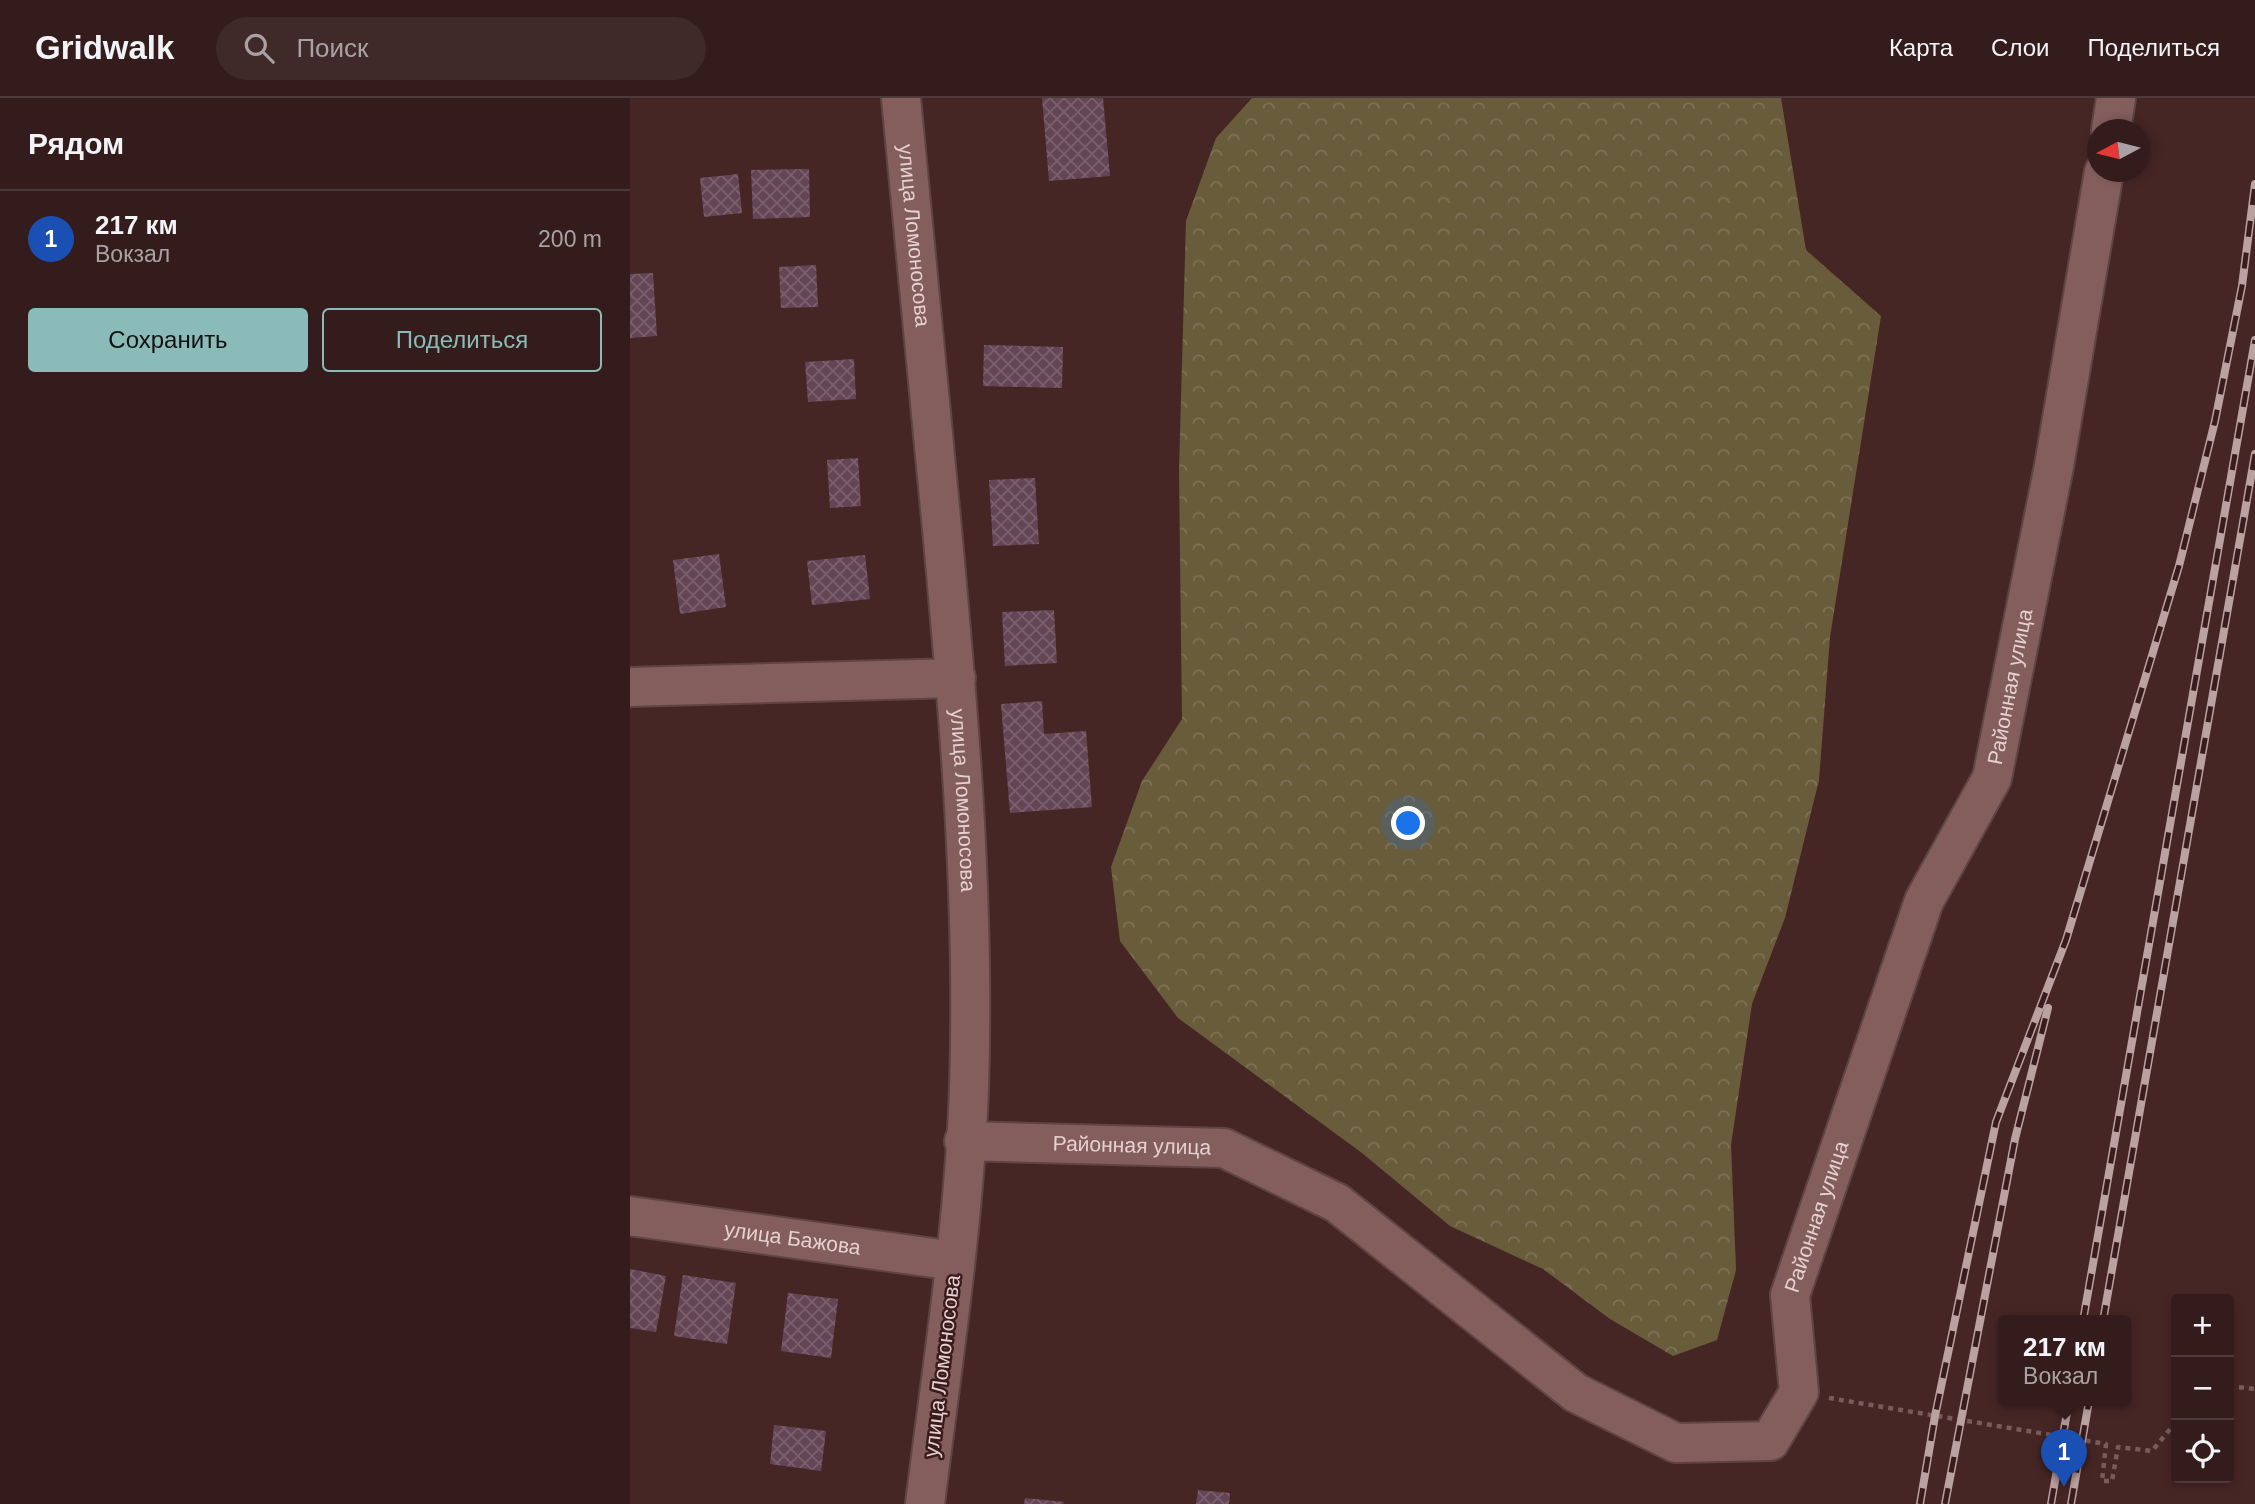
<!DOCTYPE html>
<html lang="ru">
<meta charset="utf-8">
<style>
body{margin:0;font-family:Helvetica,sans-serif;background:#3f2929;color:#f1f3f6}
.controls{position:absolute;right:21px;bottom:21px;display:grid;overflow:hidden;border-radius:7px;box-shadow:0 4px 10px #0003}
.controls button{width:63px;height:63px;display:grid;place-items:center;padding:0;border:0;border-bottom:2px solid #4e3a3b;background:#341c1c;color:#f1f3f6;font:35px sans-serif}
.compass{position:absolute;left:1457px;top:21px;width:63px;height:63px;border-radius:50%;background:#341c1c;box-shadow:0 4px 10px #0003;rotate:263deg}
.you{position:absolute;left:779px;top:726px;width:24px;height:24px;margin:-18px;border:5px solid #fff;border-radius:50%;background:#1a73e8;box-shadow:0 0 0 10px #1a73e833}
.badge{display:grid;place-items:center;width:46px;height:46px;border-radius:50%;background:#8bbbb9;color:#fff;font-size:23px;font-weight:700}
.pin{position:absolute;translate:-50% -58px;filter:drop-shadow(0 2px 4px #0008)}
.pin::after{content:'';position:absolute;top:37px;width:24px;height:21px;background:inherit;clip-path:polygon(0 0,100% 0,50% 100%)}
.popup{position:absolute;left:1368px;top:1217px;width:133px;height:91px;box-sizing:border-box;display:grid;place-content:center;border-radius:7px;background:#341c1c;filter:drop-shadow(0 2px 5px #0005);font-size:23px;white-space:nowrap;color:#a9a1a3}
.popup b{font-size:26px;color:#f1f3f6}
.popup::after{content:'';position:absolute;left:50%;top:100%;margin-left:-14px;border:14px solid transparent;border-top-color:#341c1c}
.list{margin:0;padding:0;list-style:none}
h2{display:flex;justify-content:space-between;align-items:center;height:91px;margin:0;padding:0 28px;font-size:30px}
h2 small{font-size:23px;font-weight:400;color:#a9a1a3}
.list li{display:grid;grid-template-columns:46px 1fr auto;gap:21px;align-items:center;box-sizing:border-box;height:98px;padding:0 28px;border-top:2px solid #4e3a3b}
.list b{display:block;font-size:26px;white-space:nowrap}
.list p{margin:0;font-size:23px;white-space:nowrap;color:#a9a1a3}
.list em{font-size:23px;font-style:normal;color:#a9a1a3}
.actions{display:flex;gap:14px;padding:21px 28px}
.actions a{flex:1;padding:16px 0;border:2px solid #8bbbb9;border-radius:7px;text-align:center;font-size:24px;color:#8bbbb9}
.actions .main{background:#8bbbb9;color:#111}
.icon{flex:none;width:38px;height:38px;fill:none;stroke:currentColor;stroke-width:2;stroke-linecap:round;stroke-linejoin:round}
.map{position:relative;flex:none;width:1625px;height:1406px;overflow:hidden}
header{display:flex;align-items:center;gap:42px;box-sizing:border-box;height:98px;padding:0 35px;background:#341c1c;border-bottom:2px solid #4e3a3b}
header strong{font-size:33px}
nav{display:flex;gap:38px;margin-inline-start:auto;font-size:24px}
.search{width:490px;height:63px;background:#3f2929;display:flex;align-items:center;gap:18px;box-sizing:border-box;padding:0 24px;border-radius:38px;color:#a9a1a3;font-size:26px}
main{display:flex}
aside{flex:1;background:#341c1c}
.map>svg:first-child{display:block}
.forest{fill:url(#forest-crowns)}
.building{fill:url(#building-cross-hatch)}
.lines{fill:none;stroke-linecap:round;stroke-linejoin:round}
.minor-casing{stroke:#5f4444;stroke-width:42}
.path{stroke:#785c5b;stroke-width:4.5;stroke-dasharray:5 5;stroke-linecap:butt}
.minor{stroke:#835e5d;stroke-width:38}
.rail-casing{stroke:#baa2a1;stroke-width:8}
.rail{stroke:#3b1c1c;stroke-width:5;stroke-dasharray:16;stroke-linecap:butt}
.labels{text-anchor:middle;stroke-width:5;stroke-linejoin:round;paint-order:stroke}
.street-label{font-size:21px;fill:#e6d1d0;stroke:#3b1c1c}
</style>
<header>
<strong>Gridwalk</strong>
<div class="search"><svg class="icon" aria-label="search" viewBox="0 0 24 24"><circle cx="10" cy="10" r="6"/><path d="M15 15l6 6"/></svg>Поиск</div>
<nav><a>Карта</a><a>Слои</a><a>Поделиться</a></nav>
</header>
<main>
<aside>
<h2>Рядом<small></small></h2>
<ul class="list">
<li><span class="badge" style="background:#1a4fb4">1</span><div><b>217 км</b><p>Вокзал</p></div><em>200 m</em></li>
</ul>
<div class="actions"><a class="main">Сохранить</a><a>Поделиться</a></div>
</aside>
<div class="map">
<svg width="1625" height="1406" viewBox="0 0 1625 1406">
<defs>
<pattern id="forest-crowns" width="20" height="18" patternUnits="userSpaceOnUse" patternTransform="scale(1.75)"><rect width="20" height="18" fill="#695c3b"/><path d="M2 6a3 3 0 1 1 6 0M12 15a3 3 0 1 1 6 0" fill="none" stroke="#7e7256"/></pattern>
<pattern id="building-cross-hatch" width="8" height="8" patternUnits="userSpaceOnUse" patternTransform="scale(1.75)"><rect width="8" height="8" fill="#644555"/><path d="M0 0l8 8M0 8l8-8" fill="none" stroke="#7a5f6c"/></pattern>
</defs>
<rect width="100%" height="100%" fill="#462625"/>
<polygon class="forest" points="622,0 1151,0 1176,152 1251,218 1200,539 1189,682 1155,820 1122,906 1101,1047 1106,1172 1087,1242 1043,1258 980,1221 913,1171 820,1128 732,1055 548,920 490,843 481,769 512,683 552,621 549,372 556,123 586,40"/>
<g class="building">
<polygon points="412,0 473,0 480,78 419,83"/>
<polygon points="179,71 180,119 123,121 121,72"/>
<polygon points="108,76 112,115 74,119 70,80"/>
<polygon points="186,167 188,209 151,210 149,169"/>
<polygon points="23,175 27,238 0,240 0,176"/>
<polygon points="354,247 433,249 432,290 353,288"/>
<polygon points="224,261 226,301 178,304 175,264"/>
<polygon points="228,360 231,408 200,410 197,362"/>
<polygon points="405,380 409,446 363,448 359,382"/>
<polygon points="89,456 96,509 50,516 43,462"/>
<polygon points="235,457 240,501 182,507 177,463"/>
<polygon points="424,512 427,565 375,568 372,514"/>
<polygon points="412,603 414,636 456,633 462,709 380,715 371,606"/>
<polygon points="0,1171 36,1178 26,1234 0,1230"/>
<polygon points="53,1177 106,1185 97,1246 44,1238"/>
<polygon points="158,1195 208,1201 201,1260 151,1253"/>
<polygon points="144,1327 196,1333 191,1373 140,1366"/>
<polygon points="568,1392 600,1395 599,1406 566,1406"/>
<polygon points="395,1400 434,1404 433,1406 394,1406"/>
</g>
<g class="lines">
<defs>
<g id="minor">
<path id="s1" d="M271 0C285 144 298 287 312 431 329 617 345 803 339 990 334 1129 312 1268 295 1406"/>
<polyline points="1481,32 1486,0"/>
<polyline points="0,589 326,580"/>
<path id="s2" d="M334 1043 594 1050 707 1105 946 1295 1046 1345 1140 1343 1169 1294 1160 1197 1294 803 1362 680 1424 368 1474 74"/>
<path id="s3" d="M0 1118 325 1163"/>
</g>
</defs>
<use href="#minor" class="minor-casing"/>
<g class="path">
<polyline points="1599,1288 1625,1291"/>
<polyline points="1199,1300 1476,1346 1472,1383 1482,1383 1488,1349 1522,1353 1546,1324"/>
</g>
<use href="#minor" class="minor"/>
<defs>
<g id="rail">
<polyline points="1453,1223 1625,242"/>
<polyline points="1473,1223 1625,356"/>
<polyline points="1290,1406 1305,1318 1366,1024 1436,842 1549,468 1585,323 1612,188 1625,86"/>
<polyline points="1315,1406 1385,1041 1418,910"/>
<polyline points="1421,1406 1439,1303"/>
<polyline points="1441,1406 1459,1303"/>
</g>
</defs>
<use href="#rail" class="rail-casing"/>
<use href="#rail" class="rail"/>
</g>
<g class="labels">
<g class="street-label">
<text dy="7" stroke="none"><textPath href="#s1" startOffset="138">улица Ломоносова</textPath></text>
<text dy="7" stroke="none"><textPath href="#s2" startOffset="1701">Районная улица</textPath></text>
<text dy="7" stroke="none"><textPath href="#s1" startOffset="705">улица Ломоносова</textPath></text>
<text dy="7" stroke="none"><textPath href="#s2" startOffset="168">Районная улица</textPath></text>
<text dy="7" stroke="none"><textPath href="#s2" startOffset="1134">Районная улица</textPath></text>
<text dy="7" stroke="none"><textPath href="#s3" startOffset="164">улица Бажова</textPath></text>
<text transform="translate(312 1268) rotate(-83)" y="7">улица Ломоносова</text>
</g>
</g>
</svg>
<div class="controls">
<button>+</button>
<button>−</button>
<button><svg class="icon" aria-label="locate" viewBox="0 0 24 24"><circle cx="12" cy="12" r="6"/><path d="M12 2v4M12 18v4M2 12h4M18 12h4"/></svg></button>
</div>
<svg class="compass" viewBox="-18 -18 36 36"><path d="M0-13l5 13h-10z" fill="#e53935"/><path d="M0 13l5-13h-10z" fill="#a9a1a3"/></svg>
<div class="you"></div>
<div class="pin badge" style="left:1434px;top:1389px;background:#1a4fb4">1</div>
<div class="popup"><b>217 км</b>Вокзал</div>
</div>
</main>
